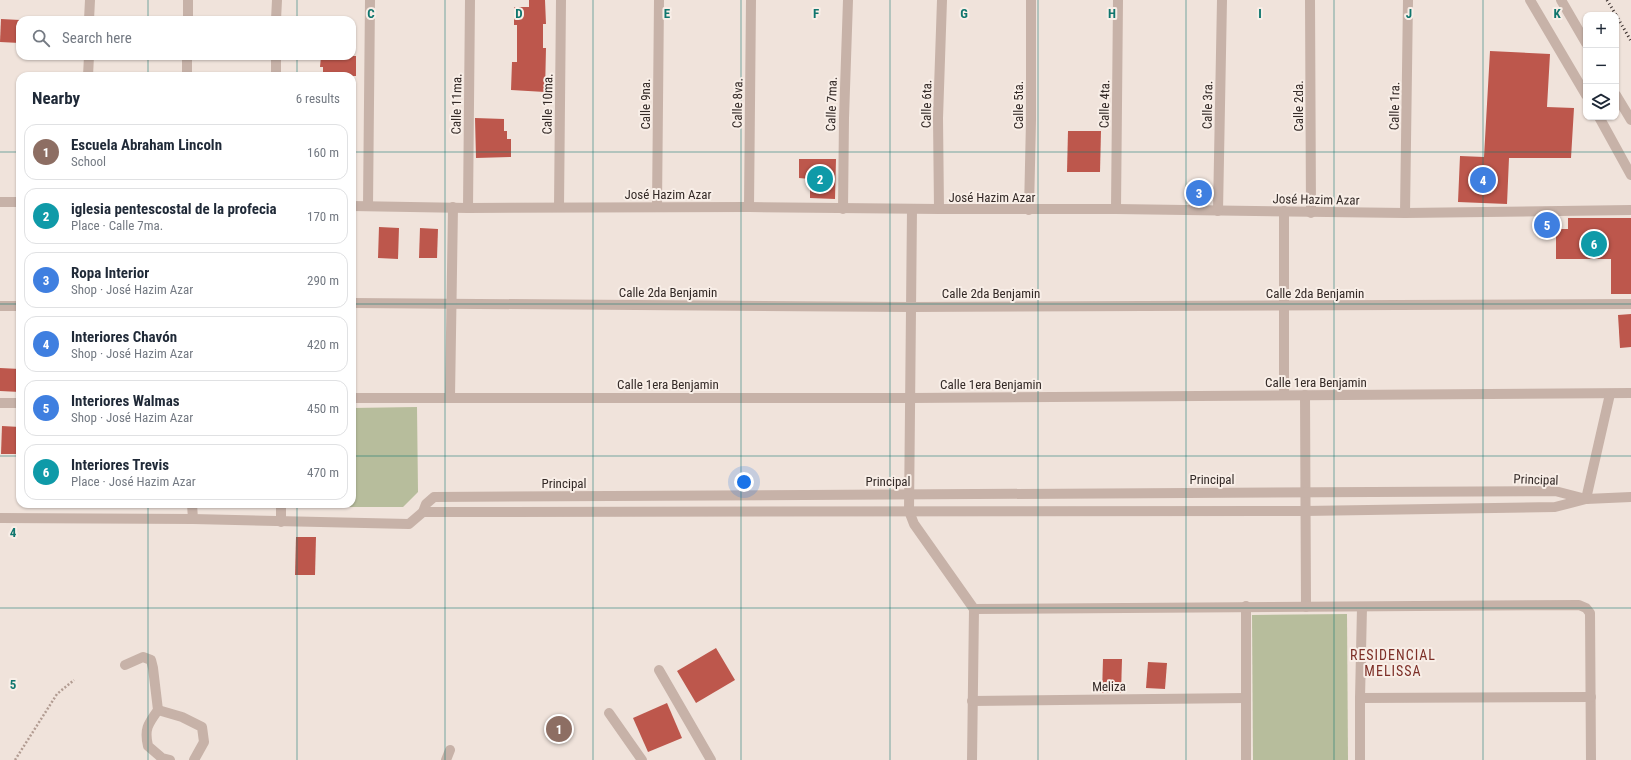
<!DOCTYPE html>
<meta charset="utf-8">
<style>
body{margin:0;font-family:"Roboto Condensed",sans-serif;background:#f6f6f7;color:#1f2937}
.controls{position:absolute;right:12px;top:12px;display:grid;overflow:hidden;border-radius:8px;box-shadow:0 1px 3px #0004}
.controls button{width:36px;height:36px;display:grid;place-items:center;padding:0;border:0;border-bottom:1px solid #e0e1e3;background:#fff;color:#1f2937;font:20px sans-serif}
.you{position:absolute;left:744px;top:482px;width:14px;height:14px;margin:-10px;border:3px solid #fff;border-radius:50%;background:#1a73e8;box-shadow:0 0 0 6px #1a73e833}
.badge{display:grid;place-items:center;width:26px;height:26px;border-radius:50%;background:#20524f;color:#fff;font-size:13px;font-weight:700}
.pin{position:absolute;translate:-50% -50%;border:2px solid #fff;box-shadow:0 1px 4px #0006}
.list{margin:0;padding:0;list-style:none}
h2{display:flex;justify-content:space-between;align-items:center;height:52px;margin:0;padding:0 16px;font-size:17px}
h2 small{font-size:13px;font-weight:400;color:#747a83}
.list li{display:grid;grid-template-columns:26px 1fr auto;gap:12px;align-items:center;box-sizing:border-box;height:56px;margin:0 8px 8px;padding:0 8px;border:1px solid #e0e1e3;border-radius:12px}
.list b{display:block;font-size:15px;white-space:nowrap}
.list p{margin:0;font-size:13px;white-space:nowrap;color:#747a83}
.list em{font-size:13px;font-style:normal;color:#747a83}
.icon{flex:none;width:22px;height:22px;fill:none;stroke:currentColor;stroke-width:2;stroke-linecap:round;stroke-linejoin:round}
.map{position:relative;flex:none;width:1631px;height:760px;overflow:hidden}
.search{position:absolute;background:#fff;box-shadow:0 1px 3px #0004;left:16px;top:16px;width:340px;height:44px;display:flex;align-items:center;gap:10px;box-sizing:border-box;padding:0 14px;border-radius:12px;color:#747a83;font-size:15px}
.panel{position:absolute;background:#fff;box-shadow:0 1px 3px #0004;left:16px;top:72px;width:340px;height:436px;border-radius:12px}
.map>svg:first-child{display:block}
.green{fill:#b7bd9c}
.building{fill:#bd574c}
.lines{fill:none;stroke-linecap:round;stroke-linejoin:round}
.path{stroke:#b29c92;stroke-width:2.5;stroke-dasharray:2 2;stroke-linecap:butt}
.minor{stroke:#c7b2a8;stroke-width:10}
.rail{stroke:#342a27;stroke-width:3;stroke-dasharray:1 3;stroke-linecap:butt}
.grid{fill:none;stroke:#0f766e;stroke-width:1;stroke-opacity:0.55}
.labels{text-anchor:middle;stroke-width:4;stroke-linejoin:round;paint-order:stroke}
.street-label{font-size:13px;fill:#342a27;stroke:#f8eee7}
.neighbourhood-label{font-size:14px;letter-spacing:1px;fill:#7d2f27;stroke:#f8eee7}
.grid-label{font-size:13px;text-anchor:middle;font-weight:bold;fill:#0f766e;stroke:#f8eee7;stroke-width:4;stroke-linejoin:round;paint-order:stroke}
</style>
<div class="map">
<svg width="1631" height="760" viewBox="0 0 1631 760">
<rect width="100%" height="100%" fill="#f0e3db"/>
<g class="green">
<polygon points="417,407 418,492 403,507 295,507 295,504 352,504 352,408"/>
<polygon points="1347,614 1348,760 1253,760 1252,615"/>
</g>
<g class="building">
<polygon points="529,0 545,0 546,24 543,24 543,48 546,48 545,92 511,90 512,62 517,62 517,25 514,25 514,7 529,7"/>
<polygon points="1,19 20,20 20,43 0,42"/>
<polygon points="1490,51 1550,54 1547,107 1574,108 1571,158 1509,158 1507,204 1458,202 1460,156 1484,157"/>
<polygon points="321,56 356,56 356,76 323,76 323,67 320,67"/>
<polygon points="475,118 504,119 504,131 507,131 507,139 511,139 511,157 476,158"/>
<polygon points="1068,131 1101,131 1100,172 1067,172"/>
<polygon points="799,159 836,159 835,199 810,198 810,179 799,178"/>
<polygon points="1568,218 1631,218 1631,294 1611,294 1611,259 1556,259 1556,229 1568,229"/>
<polygon points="379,227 399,228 398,259 378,258"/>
<polygon points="420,228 438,229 437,258 419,258"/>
<polygon points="1631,314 1631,347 1620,348 1618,315"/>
<polygon points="0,368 20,369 20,392 0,391"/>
<polygon points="2,426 20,427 20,454 1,454"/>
<polygon points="296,537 316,537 315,575 295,575"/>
<polygon points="716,648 735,680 696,703 677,671"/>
<polygon points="1103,659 1122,659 1121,693 1102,693"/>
<polygon points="1148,662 1167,663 1165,689 1146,688"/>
<polygon points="667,703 682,738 648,752 633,718"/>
</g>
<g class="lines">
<polyline class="path" points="15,760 57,694 74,680"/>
<g class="minor">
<polyline points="1310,0 1311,213"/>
<polyline points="1530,0 1586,95"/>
<polyline points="1561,0 1586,43"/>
<polyline points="89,20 90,0"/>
<polyline points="188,20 188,0"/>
<polyline points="276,20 277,0"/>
<polyline points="88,76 89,56"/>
<polyline points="187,76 187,56"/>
<polyline points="276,76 276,56"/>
<polyline points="1616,95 1631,120"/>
<polyline points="1599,117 1631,175"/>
<polyline points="0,202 20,202"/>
<polyline points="352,206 468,208 749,207 939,209 1116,209 1405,213 1631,210"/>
<polyline points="368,206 370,0"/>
<polyline points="559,207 561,0"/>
<polyline points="657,207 659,0"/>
<polyline points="749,207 751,0"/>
<polyline points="468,208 470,0"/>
<polyline points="843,209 844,118 848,0"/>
<polyline points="912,209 909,511 914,524 974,609 972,760"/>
<polyline points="939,209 938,118 942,0"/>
<polyline points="1116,209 1118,0"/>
<polyline points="1029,210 1031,120 1031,0"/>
<polyline points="1218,211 1222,0"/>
<polyline points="1284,211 1284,394"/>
<polyline points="1405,213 1408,0"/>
<polyline points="352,303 911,307 1631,304"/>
<polyline points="0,306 20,306"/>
<polyline points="1305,395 1306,607"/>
<polyline points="450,397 453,207"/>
<polyline points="352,398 911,398 1631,393"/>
<polyline points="0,403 20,403"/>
<polyline points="1586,499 1610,394"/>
<polyline points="192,504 193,519"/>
<polyline points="281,504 281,522"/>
<polyline points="423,512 1305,511 1555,507 1586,499 1631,497"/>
<polyline points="0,518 193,519 409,524 423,512 426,504 434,497 1555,491 1586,499"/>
<polyline points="1246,606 1246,760"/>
<polyline points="974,609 1579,605 1586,608 1590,613 1591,760"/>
<path d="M125 665 143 657 151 660 153 668 158 710C148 724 144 729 148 746L162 758 170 760"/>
<polyline points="659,670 711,760"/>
<polyline points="1360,698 1591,697"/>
<polyline points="972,701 1246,698"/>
<polyline points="158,710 182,717 202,727 204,742 194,760"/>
<polyline points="609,713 642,760"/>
<polyline points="446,760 450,750"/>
<polyline points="1360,760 1360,698 1362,607"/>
</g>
<g class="rail">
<polyline points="1607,0 1616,15"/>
<polyline points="1616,15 1631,41"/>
</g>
</g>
<path class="grid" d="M148 0V20M297 0V20M445 0V760M593 0V760M741 0V760M890 0V760M1038 0V760M1186 0V760M1334 0V760M1483 0V760M148 56V76M297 56V76M0 152H20M352 152H1631M0 304H20M352 304H1631M0 456H20M352 456H1631M148 504V760M297 504V760M0 608H1631"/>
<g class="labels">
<g class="street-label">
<text transform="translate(737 103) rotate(-89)" y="5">Calle 8va.</text>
<text transform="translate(456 104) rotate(-89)" y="5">Calle 11ma.</text>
<text transform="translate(547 104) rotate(-89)" y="5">Calle 10ma.</text>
<text transform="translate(645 104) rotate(-90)" y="5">Calle 9na.</text>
<text transform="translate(831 104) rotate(-88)" y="5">Calle 7ma.</text>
<text transform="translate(926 104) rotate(-89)" y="5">Calle 6ta.</text>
<text transform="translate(1104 104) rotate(-89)" y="5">Calle 4ta.</text>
<text transform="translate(1018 105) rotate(-90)" y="5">Calle 5ta.</text>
<text transform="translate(1207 105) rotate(-89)" y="5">Calle 3ra.</text>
<text transform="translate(1298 106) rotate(-90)" y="5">Calle 2da.</text>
<text transform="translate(1394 106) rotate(-89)" y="5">Calle 1ra.</text>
<text x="668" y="199">José Hazim Azar</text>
<text x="992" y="202">José Hazim Azar</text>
<text transform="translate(1316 199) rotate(1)" y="5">José Hazim Azar</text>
<text x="668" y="297">Calle 2da Benjamin</text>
<text x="991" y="298">Calle 2da Benjamin</text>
<text x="1315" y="298">Calle 2da Benjamin</text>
<text x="1316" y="387">Calle 1era Benjamin</text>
<text x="668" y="389">Calle 1era Benjamin</text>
<text x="991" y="389">Calle 1era Benjamin</text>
<text x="1212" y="484">Principal</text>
<text transform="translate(1536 479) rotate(2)" y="5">Principal</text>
<text x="888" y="486">Principal</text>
<text x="564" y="488">Principal</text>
<text transform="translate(1109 686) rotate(-1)" y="5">Meliza</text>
</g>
<g class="neighbourhood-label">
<text x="1393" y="660">RESIDENCIAL<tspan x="1393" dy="16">MELISSA</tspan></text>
</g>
</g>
<g class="grid-label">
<text x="371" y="18">C</text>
<text x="519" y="18">D</text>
<text x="667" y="18">E</text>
<text x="816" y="18">F</text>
<text x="964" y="18">G</text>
<text x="1112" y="18">H</text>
<text x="1260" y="18">I</text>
<text x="1409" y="18">J</text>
<text x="1557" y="18">K</text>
<text x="13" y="537">4</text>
<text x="13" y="689">5</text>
</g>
</svg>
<div class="controls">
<button>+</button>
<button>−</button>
<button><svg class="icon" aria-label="layers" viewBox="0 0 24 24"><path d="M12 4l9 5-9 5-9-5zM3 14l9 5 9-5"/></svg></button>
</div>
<div class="you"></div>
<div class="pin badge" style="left:559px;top:729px;background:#8d6e63">1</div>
<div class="pin badge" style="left:820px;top:179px;background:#0f9aa8">2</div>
<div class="pin badge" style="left:1199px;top:193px;background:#3f7fe0">3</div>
<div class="pin badge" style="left:1483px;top:180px;background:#3f7fe0">4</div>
<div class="pin badge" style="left:1547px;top:225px;background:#3f7fe0">5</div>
<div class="pin badge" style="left:1594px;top:244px;background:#0f9aa8">6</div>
<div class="search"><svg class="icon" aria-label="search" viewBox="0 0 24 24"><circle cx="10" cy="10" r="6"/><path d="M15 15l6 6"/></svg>Search here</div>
<section class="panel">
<h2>Nearby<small>6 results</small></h2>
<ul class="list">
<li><span class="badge" style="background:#8d6e63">1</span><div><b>Escuela Abraham Lincoln</b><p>School</p></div><em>160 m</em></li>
<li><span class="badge" style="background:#0f9aa8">2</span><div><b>iglesia pentescostal de la profecia</b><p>Place · Calle 7ma.</p></div><em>170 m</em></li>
<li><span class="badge" style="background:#3f7fe0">3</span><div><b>Ropa Interior</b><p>Shop · José Hazim Azar</p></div><em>290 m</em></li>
<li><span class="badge" style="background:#3f7fe0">4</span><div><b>Interiores Chavón</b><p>Shop · José Hazim Azar</p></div><em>420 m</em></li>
<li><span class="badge" style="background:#3f7fe0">5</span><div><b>Interiores Walmas</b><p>Shop · José Hazim Azar</p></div><em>450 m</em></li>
<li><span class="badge" style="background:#0f9aa8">6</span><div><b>Interiores Trevis</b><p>Place · José Hazim Azar</p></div><em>470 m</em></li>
</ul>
</section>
</div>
